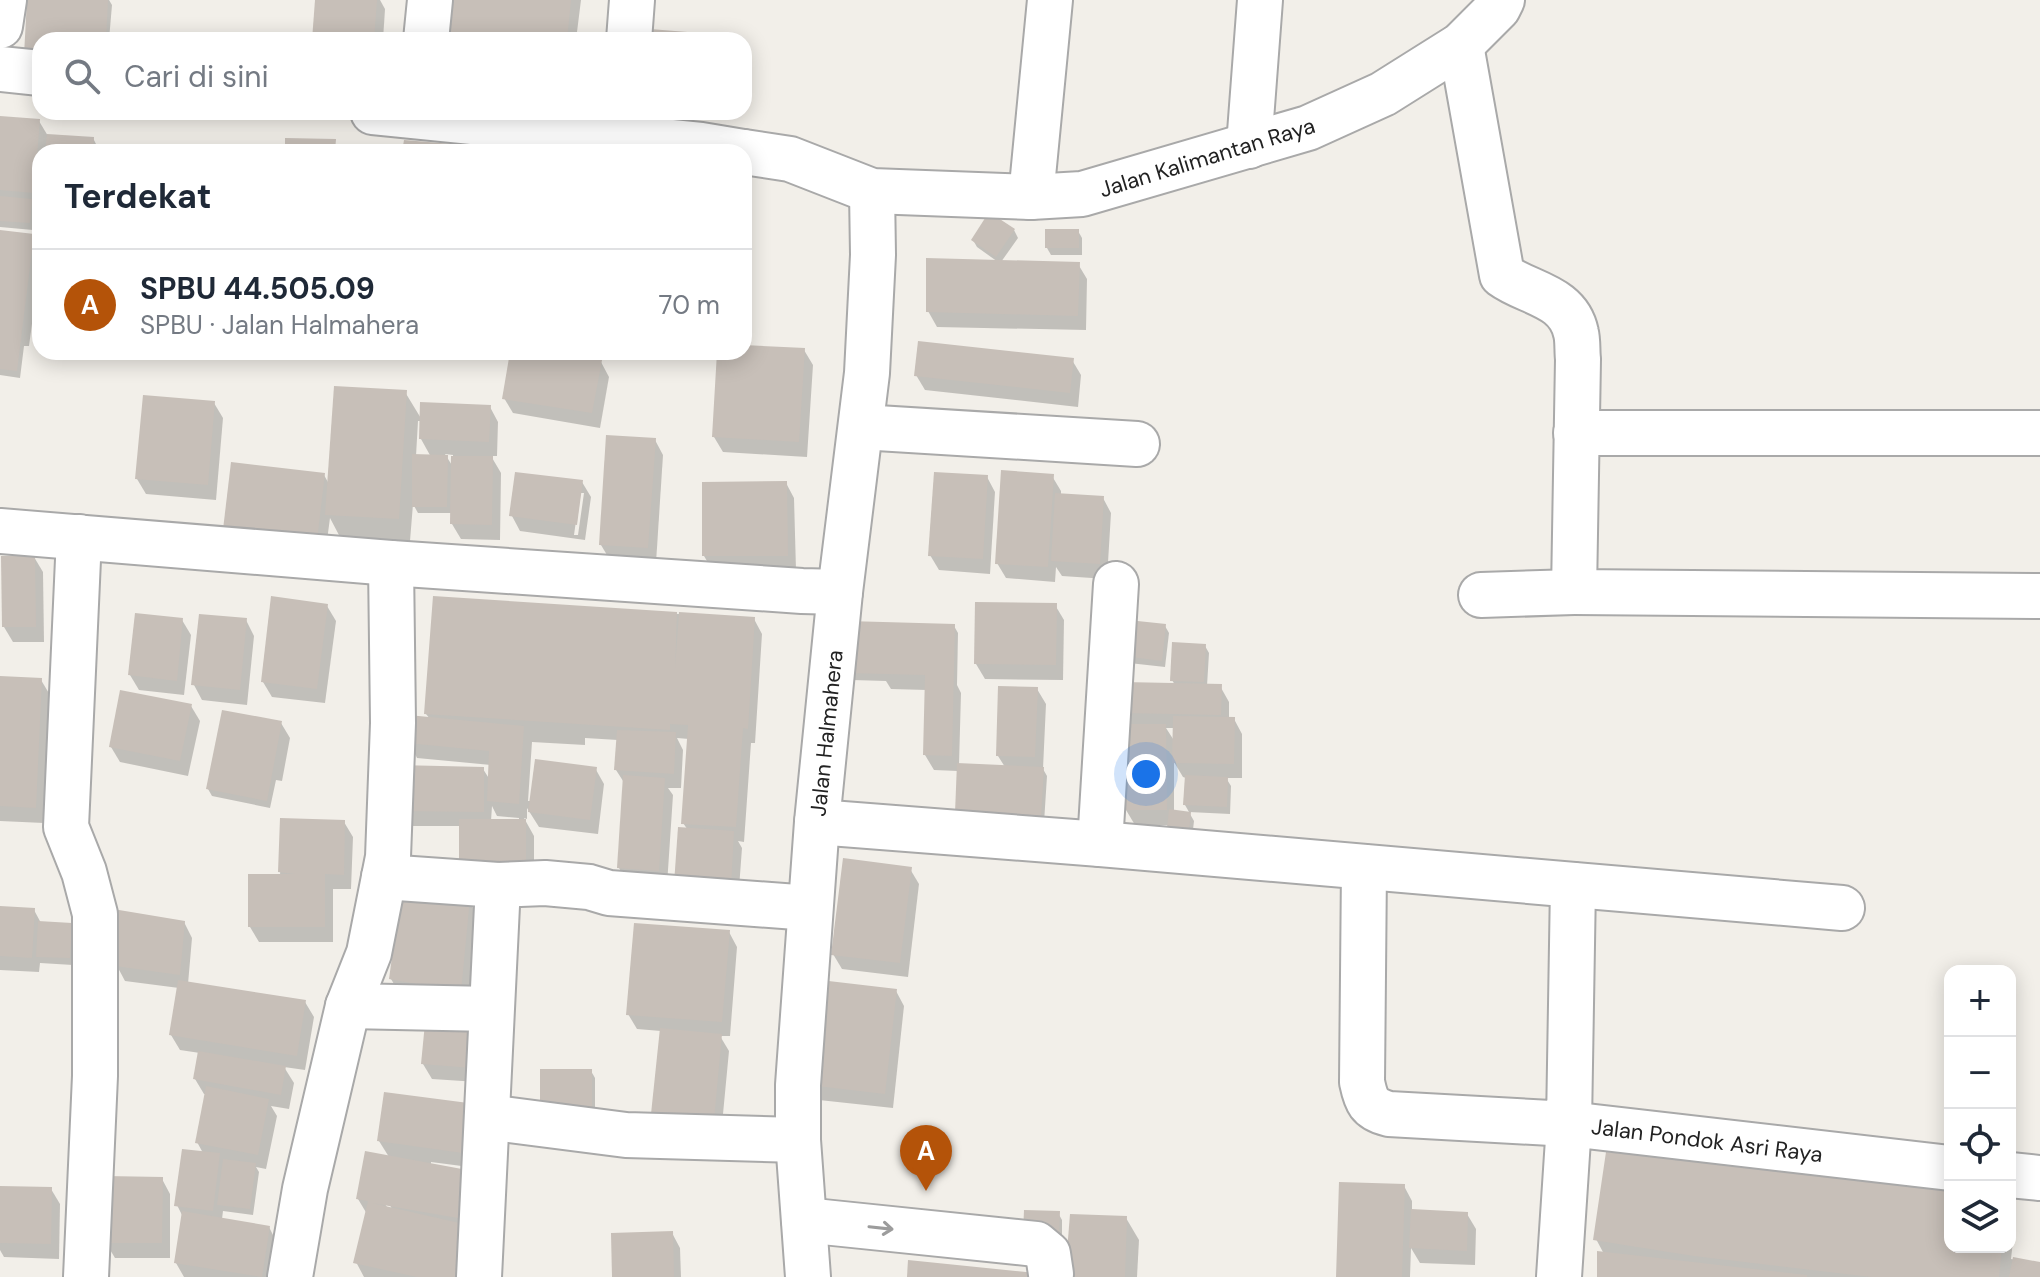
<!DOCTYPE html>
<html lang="id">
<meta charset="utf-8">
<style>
body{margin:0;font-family:"DM Sans",sans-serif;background:#f6f6f7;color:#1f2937}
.controls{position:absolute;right:24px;bottom:24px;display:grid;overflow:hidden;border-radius:16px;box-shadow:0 4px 20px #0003}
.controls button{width:72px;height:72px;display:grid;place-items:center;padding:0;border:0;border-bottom:2px solid #e0e1e3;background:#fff;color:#1f2937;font:40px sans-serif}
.you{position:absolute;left:1146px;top:774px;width:28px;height:28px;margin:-20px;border:6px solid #fff;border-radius:50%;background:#1a73e8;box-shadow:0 0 0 12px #1a73e833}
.badge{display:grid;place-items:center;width:52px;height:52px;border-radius:50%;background:#b45309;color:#fff;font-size:26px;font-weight:700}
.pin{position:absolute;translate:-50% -66px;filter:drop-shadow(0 2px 4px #0008)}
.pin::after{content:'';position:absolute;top:42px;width:28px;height:24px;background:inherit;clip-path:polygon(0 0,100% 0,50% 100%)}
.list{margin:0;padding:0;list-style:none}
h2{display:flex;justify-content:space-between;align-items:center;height:104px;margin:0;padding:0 32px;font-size:34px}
h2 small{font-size:26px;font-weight:400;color:#747a83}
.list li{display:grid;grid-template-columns:52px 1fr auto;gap:24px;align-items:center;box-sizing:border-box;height:112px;padding:0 32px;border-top:2px solid #e0e1e3}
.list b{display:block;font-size:30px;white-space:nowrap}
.list p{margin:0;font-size:26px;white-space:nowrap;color:#747a83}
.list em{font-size:26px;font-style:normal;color:#747a83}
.icon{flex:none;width:44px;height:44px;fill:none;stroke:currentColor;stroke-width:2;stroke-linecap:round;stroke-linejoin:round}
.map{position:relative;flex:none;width:2040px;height:1277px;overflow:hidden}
.search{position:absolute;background:#fff;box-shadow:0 4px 20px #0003;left:32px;top:32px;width:720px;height:88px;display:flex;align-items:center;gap:20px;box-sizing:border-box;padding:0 28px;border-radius:24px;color:#747a83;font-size:30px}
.panel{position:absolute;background:#fff;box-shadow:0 4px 20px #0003;left:32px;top:144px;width:720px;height:216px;border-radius:24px}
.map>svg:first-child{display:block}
.shadow{fill:#0003;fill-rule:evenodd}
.building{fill:#c7bfb8}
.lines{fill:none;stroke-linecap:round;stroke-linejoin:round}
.minor-casing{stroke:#a9a9a9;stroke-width:48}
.minor{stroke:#fff;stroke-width:44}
.oneway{stroke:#9c9c9c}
.labels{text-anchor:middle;stroke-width:7;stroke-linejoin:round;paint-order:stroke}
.street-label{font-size:22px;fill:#222;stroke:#fff}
</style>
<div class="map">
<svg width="2040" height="1277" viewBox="0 0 2040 1277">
<rect width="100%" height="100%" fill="#f2efe9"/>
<g class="shadow">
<polygon points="29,0 109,0 112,5 109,40 40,40"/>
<polygon points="317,0 380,0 385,9 383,40 314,40"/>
<polygon points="441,0 581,0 576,40 436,40"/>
<polygon points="0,118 39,121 48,136 93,138 100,152 40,152 40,207 35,207 33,230 0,227"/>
<polygon points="1014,230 1018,238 1001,262 1078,264 1087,279 1086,330 937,327 928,311 998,262 977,247 973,240"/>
<polygon points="1078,231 1082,238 1082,255 1051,255 1047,248"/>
<polygon points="0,232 33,236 39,247 40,238 40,273 39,272 29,346 24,346 20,378 0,375"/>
<polygon points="744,347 804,350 813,365 807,457 723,452 714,437 719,352 744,352"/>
<polygon points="512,352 543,352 601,362 609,377 600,428 513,413 504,398"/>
<polygon points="1072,360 1081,375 1078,407 925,390 916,375"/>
<path d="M405 392 422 420 490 407 498 422 497 456H491L501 473 500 540 461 539 452 524V513H418L413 504 410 541 340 537 330 518 324 563 233 553 324 475 329 484ZM418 421H422L421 439 431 457 416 456ZM445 454 453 455V467Z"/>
<polygon points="214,403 223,418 216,500 146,494 137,479"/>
<polygon points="655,440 663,455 656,563 610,560 601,545"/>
<polygon points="1052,476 1061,491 1061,496 1103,498 1111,513 1107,579 1062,576 1056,567 1055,582 1006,578 997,563"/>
<polygon points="987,477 995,492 990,574 939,570 930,555"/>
<path d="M582 482 591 497 585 540 520 531 512 516ZM580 493H584L578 535H574Z"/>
<polygon points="786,483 794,498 796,570 713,571 704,556"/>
<polygon points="34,557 43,572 44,642 13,642 4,627"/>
<path d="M434 598 754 619 762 634 755 743H751L744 842 738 841 742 848 738 902 683 823 689 739 677 738 683 750 681 788H668L673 795 667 885 628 883 619 868 625 784 616 770 618 740 585 738V745L532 742 528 801H531L595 768 604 784 598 834 539 827 527 808V819L524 818 534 836V892L461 826H407L398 810 483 769 490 780 491 765 417 758 409 742 430 719 426 714ZM492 806 497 816 519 818V821H491Z"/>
<polygon points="1055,605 1064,620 1063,680 985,679 976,664"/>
<polygon points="327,606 336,621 325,703 272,697 263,682"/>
<polygon points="182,620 191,635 184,695 139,690 130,675"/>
<polygon points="246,620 254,636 247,705 202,700 194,685"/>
<polygon points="954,626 958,633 957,685 961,693 959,765 1005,767 998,756 1037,689 1046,704 1043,769 1047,776 1044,823 1012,822 958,771 934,770 925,755 927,690 891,689 886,681 852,680 848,673"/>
<polygon points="1165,626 1169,633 1165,667 1129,663 1125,656"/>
<path d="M1205 646 1209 653 1207 686H1220L1229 702V719H1234L1242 734V778H1226L1231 786 1230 814 1189 812 1185 805 1186 778 1183 777 1174 762V812L1190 814 1194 821 1190 855 1169 825H1135L1126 810 1132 726 1124 712 1175 685 1172 680ZM1166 728H1175V742Z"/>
<polygon points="0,678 41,680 50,695 44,823 0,821"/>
<polygon points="191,706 200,721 188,776 120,762 111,747"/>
<polygon points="281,723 290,738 282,781 276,780 270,808 212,796 208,789"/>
<polygon points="282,820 344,822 353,837 351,889 333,889 333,942 259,942 250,927 280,876"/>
<polygon points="910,869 919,884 908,977 842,969 833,954"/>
<polygon points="468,899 477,915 468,1007 400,994 391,979"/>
<polygon points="0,908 34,910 41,923 70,925 75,932 73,965 40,963 39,972 0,970"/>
<polygon points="184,922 192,938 188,984 305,1002 314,1017 305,1070 284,1067 294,1083 289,1109 271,1106 277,1116 266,1169 256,1167 259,1172 253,1215 223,1211 222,1219 269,1227 277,1243 272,1277 184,1277 176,1263 183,1217 177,1205 203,1153 197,1142 207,1094 204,1094 195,1079 200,1053 180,1050 171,1035 179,988 125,981 117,966"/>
<polygon points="729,932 737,947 730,1036 720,1036 729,1051 721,1135 661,1031 637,1029 628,1014"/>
<polygon points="822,982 896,991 904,1006 893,1108 819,1100"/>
<polygon points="428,1015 493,1083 432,1079 423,1064"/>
<polygon points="591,1071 595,1078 595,1115 546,1115"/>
<path d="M475 1106 477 1168 431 1162V1165L477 1174 481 1277H364L356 1262 367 1214 358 1199 389 1157 379 1141ZM385 1195 392 1209H388L381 1197Z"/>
<polygon points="162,1179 170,1194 170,1258 115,1258 106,1243"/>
<polygon points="1404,1186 1412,1201 1412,1211 1467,1214 1476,1229 1475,1265 1420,1263 1411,1248 1410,1277 1338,1277"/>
<polygon points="0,1188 51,1189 60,1204 59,1259 4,1257 0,1250"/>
<polygon points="1950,1192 1950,1247 2010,1247 2010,1204 2016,1214 2011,1259 2040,1264 2040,1277 1599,1277 1604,1254 1596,1239"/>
<polygon points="1058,1213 1062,1220 1062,1242 1029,1241"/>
<polygon points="1126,1218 1139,1240 1137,1277 1067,1277"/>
<polygon points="672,1233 680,1248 681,1277 614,1277"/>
</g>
<g class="building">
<polygon points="27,0 108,0 106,40 40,40 40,56 24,55"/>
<polygon points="315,0 377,0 374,40 312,40"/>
<polygon points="439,0 571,0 567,40 434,40"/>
<polygon points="650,29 700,33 700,40 649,40"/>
<polygon points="0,116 40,119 34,193 0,190"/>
<polygon points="47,134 94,137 93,152 45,152"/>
<polygon points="285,138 336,139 335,152 285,152"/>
<polygon points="404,140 452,144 502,150 502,152 402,152"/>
<polygon points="0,196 32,199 30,223 0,221"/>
<polygon points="989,212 1015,229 996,257 971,240"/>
<rect x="1045" y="229" width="34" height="19"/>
<polygon points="0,230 34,234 17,371 0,369"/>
<polygon points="38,239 40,239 40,269 35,268"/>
<polygon points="926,258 1080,262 1078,316 926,312"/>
<polygon points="918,341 1074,358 1070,393 914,376"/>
<polygon points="744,345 805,348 799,442 712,437 717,352 744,352"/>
<polygon points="510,352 555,352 602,360 592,413 502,399"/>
<polygon points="334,386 407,390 399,519 325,515"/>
<polygon points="143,395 215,401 208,485 135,479"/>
<polygon points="420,402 491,405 489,442 419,439"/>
<polygon points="606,435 656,438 648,548 599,545"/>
<polygon points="412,454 448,455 447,507 412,507"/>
<polygon points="451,456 493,456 492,525 450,524"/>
<polygon points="231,462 325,473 316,549 222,538"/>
<polygon points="1001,470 1054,474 1048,567 995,564"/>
<polygon points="515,472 583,480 577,525 509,516"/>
<polygon points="934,472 988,475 983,559 928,556"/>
<polygon points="787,481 788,556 702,556 702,482"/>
<polygon points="1055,493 1104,496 1100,564 1051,561"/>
<polygon points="35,555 36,627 2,627 1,556"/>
<polygon points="271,596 328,604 317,689 261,682"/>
<polygon points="433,596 677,612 675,669 679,612 755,617 748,729 743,728 736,827 681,824 688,725 670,724 670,730 424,714"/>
<polygon points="975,602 1057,603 1056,665 974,664"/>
<polygon points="135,613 183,618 177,681 128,675"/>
<polygon points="199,614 247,618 240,690 191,685"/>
<polygon points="1128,620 1166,624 1162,661 1123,656"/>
<polygon points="847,621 955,624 952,756 923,755 925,675 846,673"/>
<polygon points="1172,642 1206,644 1204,682 1170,681"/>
<polygon points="0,676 42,678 36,808 0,806"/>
<polygon points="1123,682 1222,684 1221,715 1122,713"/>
<polygon points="998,686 1038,687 1035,757 996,756"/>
<polygon points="120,690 192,704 180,761 109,747"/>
<polygon points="222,710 282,721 267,801 206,789"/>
<polygon points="408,715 524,726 519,804 487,801 489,751 407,743"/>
<polygon points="1173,716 1235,717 1234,764 1172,763"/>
<polygon points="1123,724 1166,724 1167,810 1124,810"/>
<polygon points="617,730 676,732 674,774 614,770"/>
<polygon points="535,759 597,767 590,820 528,812"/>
<polygon points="957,763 1044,767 1041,817 955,813"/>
<polygon points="397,765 484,767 484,812 396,811"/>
<polygon points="623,775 665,778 659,871 617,868"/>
<polygon points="1185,775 1228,777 1227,807 1183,805"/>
<polygon points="1169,809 1191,812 1187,849 1165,847"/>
<polygon points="280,818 345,820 344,875 325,874 325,927 248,927 248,874 295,874 278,872"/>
<polygon points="459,819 526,819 526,878 459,877"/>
<polygon points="678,827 734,831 731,887 674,884"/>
<polygon points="843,858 912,867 900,963 831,955"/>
<polygon points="401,891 470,898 461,992 389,979"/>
<polygon points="0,906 35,908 32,958 0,956"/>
<polygon points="113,909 185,921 180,975 115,966"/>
<polygon points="38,921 72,923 70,958 36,957"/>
<polygon points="634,923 730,930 722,1022 626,1015"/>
<polygon points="178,980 306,1000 297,1056 169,1035"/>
<polygon points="820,980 897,989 885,1094 808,1085"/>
<polygon points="426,1013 489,1018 485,1069 421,1064"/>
<polygon points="660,1028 722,1034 714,1120 651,1114"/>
<polygon points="198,1051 286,1066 281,1095 193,1079"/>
<rect x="540" y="1069" width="52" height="40"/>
<polygon points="206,1086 269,1099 258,1155 195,1143"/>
<polygon points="384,1092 476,1104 470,1154 377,1141"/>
<polygon points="182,1149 220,1153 213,1211 174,1206"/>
<polygon points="365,1151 478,1172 469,1220 372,1203 481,1228 470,1277 417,1277 353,1263 368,1201 356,1199"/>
<polygon points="1606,1152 1706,1161 1950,1190 1950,1247 2002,1247 1999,1277 1871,1277 1694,1256 1593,1240"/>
<polygon points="223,1159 256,1163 250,1209 217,1205"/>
<polygon points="105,1176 163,1177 162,1243 104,1243"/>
<polygon points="1339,1182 1405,1184 1402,1277 1336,1277"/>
<polygon points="0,1186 52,1187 51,1244 0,1243"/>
<polygon points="1411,1209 1468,1212 1467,1251 1409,1248"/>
<polygon points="1024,1210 1060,1211 1059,1236 1023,1234"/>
<polygon points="182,1211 270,1226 262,1277 174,1263"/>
<polygon points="1070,1214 1127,1216 1125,1277 1065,1277"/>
<polygon points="673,1231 674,1277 612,1277 611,1233"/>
<polygon points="1597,1251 1807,1275 1807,1277 1597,1277"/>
<polygon points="2013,1257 2040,1262 2040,1277 2009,1277"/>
<polygon points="908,1260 1056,1275 1056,1277 907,1277"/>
</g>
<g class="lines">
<defs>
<g id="minor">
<polyline points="0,26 4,0"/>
<polyline points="426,40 430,0"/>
<polyline points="629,40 632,0"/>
<path d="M1461 45 1502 275C1528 294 1568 295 1576 333 1578 341 1577 351 1578 359L1574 592 2040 596"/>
<polyline points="0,69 40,73"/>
<polyline points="373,112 701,145 743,152"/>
<polyline points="1249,146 1260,0"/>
<polyline points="744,152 790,159 872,191 1031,197 1082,194 1308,128 1383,94 1461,45 1498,8 1502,0"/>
<polyline points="1031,197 1050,0"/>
<polyline points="861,427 1137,444"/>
<polyline points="1576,433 2040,433"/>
<polyline points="0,531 391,563 802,591 840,592"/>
<polyline points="79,537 66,827 84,872 95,914 95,1076 86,1277"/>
<polyline points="1481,595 1574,592"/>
<polyline points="817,822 1100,844 1842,908"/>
<polyline points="1100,844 1116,584"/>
<path d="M1364 867 1362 1082C1366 1101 1369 1109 1389 1114L1569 1124 1573 885"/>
<polyline points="384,877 498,885 545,883 589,887 609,893 810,908"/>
<polyline points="348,1006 491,1009"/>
<polyline points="487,1117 626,1135 798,1140"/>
<polyline points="2010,1175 2040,1178"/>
<polyline points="804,1220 1036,1244 1048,1254 1051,1274"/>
<polyline points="290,1277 305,1189 348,1006 369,953 388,857 393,723 391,563"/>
<polyline points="479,1277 498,885"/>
<polyline points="808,1277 798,1140 798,1085 817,822 840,592 867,373 873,255 872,191"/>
<polyline points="1559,1277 1569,1124 1950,1168"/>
</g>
</defs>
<use href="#minor" class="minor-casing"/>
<use href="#minor" class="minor"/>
</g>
<defs><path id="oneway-shaft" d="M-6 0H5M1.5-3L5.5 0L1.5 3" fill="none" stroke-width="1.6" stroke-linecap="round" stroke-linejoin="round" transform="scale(2)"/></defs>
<use class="oneway" href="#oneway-shaft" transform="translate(881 1228) rotate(6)"/>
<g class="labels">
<g class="street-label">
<text transform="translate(1207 157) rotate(-17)" y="8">Jalan Kalimantan Raya</text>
<text transform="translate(826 733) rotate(-84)" y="8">Jalan Halmahera</text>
<text transform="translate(1707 1140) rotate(7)" y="8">Jalan Pondok Asri Raya</text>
</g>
</g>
</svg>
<div class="controls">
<button>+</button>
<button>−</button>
<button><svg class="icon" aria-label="locate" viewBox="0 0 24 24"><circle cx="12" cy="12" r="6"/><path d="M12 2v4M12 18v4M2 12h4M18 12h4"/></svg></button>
<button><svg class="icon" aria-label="layers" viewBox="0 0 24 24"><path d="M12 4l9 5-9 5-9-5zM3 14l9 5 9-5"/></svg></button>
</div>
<div class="you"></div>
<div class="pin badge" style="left:926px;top:1191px">A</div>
<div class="search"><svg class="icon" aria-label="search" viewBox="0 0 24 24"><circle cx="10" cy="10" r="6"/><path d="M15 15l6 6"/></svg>Cari di sini</div>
<section class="panel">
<h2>Terdekat<small></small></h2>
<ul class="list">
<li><span class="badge">A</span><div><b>SPBU 44.505.09</b><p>SPBU · Jalan Halmahera</p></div><em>70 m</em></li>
</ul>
</section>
</div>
